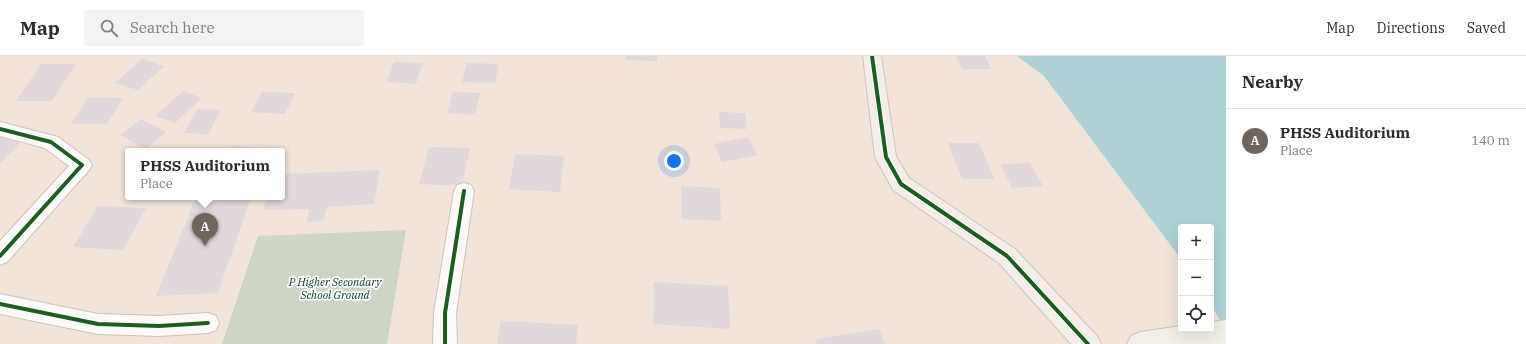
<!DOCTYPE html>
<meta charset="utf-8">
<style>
body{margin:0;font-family:"IBM Plex Serif",serif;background:#f2f2f3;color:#2b2b33}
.controls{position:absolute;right:12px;bottom:12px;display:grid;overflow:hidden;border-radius:4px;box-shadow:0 4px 16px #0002}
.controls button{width:36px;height:36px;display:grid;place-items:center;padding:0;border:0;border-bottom:1px solid #e1e1e2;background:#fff;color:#2b2b33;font:20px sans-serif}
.you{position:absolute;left:674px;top:105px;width:14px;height:14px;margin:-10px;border:3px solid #fff;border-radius:50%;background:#1a73e8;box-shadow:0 0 0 6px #1a73e833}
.badge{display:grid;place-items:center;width:26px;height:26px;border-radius:50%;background:#70655c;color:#fff;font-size:13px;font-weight:700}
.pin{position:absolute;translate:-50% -33px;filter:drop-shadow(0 1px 2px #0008)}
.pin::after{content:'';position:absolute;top:21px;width:14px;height:12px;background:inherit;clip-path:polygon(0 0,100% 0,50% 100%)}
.popup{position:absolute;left:125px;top:92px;width:160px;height:52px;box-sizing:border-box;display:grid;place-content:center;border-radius:4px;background:#fff;filter:drop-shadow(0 1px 3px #0005);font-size:13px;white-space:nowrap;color:#7c7c81}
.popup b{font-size:15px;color:#2b2b33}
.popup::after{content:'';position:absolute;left:50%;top:100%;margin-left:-8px;border:8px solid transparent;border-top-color:#fff}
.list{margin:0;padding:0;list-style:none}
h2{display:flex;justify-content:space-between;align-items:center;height:52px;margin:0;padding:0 16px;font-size:17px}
h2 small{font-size:13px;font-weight:400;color:#7c7c81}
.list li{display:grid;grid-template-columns:26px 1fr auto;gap:12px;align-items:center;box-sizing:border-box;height:64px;padding:0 16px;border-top:1px solid #e1e1e2}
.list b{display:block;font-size:15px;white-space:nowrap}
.list p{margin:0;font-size:13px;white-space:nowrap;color:#7c7c81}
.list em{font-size:13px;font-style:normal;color:#7c7c81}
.icon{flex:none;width:22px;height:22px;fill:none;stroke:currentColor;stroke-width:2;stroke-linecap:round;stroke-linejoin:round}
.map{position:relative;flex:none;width:1226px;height:288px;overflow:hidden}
header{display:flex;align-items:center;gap:24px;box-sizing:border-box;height:56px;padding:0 20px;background:#fff;border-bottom:1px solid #e1e1e2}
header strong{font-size:19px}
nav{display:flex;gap:22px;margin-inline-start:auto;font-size:14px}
.search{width:280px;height:36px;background:#f2f2f3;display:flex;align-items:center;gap:10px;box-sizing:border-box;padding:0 14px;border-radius:4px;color:#7c7c81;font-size:15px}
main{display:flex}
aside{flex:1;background:#fff}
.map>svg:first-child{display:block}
.green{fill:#cdd5c6}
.water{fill:#add2d5}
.building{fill:#e1d8dc}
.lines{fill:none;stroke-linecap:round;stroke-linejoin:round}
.street-casing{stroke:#cec2ba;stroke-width:2}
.secondary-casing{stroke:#cec2ba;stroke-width:2}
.street{fill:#fdfbf9;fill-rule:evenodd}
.secondary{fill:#f3eee8;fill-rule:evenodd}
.cycleway-casing{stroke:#fff;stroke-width:6}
.cycleway{stroke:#1b5e20;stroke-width:4}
.labels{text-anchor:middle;stroke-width:3.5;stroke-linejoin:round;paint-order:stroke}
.park-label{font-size:11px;font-style:italic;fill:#0a4126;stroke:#fff}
</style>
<header>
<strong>Map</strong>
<div class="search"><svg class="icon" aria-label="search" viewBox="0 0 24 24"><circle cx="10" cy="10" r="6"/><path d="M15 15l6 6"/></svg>Search here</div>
<nav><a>Map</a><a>Directions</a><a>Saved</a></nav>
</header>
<main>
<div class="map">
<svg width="1226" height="288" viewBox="0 0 1226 288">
<rect width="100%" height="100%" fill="#f3e4d9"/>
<polygon class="green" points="406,174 387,288 222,288 258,180"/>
<polygon class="water" points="1017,0 1226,0 1226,274 1211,249 1211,171 1181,171 1181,203 1044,20"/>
<g class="building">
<polygon points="626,0 657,0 657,5 625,4"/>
<polygon points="956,0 985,0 991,13 962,13"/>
<polygon points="142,3 164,10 138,34 115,27"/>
<polygon points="394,6 423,7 416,28 387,26"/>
<polygon points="467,7 499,8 495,27 462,26"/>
<polygon points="41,8 76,8 52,45 16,45"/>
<polygon points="183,35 202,42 175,67 155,60"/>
<polygon points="262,36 295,37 285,58 251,56"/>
<polygon points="453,36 480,37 475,59 447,57"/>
<polygon points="88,42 123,42 107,68 71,68"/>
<polygon points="197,53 221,54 208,78 184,77"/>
<polygon points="719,56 745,57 747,73 720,72"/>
<polygon points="141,63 166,76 146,93 120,79"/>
<polygon points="0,81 21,87 0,107"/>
<polygon points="748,81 757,99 722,106 714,88"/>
<polygon points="948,87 979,87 994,123 962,123"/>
<polygon points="232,90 269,92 267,95 230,95"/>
<polygon points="429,91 470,92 462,130 419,128"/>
<polygon points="515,98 564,100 560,136 509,133"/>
<polygon points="1030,107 1043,130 1012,132 1000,108"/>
<polygon points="380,114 374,148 327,151 323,165 307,166 309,153 263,154 267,141 282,141 282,118"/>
<polygon points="681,130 720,132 721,165 681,163"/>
<polygon points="251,141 218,237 156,240 195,144"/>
<polygon points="98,150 146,152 123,194 73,191"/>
<polygon points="654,226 728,230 730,273 653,268"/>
<polygon points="501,265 578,269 576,288 497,288"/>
<polygon points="879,273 885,288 817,288 815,283"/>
</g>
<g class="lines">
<defs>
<g id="street">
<polygon points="0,66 58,81 89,104 92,109 89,114 7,206 0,209 0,185 69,110 45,92 0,80"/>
<polygon points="464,127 471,129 474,135 456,257 457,288 433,288 434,257 454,135 457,129"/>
<polygon points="0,238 98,258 159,260 208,257 216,260 219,267 216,274 208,277 159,280 98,278 0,258"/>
</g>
<g id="secondary">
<polygon points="863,0 881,0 896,100 909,122 1015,193 1097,280 1101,288 1071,288 999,207 893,134 875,101"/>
<polygon points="1226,264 1226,288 1127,288 1131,280 1140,276 1181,270 1181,273 1211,273 1211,266"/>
</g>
</defs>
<use href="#street" class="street-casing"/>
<use href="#secondary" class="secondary-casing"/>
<use href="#street" class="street"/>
<use href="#secondary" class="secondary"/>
<defs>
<g id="cycleway">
<polyline points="872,0 886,101 901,128 1007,200 1088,288"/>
<polyline points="0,73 51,86 82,109 0,200"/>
<polyline points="0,248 98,268 159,270 208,267"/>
<polyline points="445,288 445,257 464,135"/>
</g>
</defs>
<use href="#cycleway" class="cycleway-casing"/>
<use href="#cycleway" class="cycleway"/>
</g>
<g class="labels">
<g class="park-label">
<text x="335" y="230">P Higher Secondary<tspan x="335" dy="13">School Ground</tspan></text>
</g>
</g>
</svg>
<div class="controls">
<button>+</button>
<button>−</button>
<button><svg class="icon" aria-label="locate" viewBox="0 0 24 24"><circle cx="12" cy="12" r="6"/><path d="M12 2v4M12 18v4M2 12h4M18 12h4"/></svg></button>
</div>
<div class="you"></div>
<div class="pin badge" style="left:205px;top:190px">A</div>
<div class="popup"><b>PHSS Auditorium</b>Place</div>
</div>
<aside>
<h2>Nearby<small></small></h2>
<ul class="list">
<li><span class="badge">A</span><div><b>PHSS Auditorium</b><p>Place</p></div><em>140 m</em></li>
</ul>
</aside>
</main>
